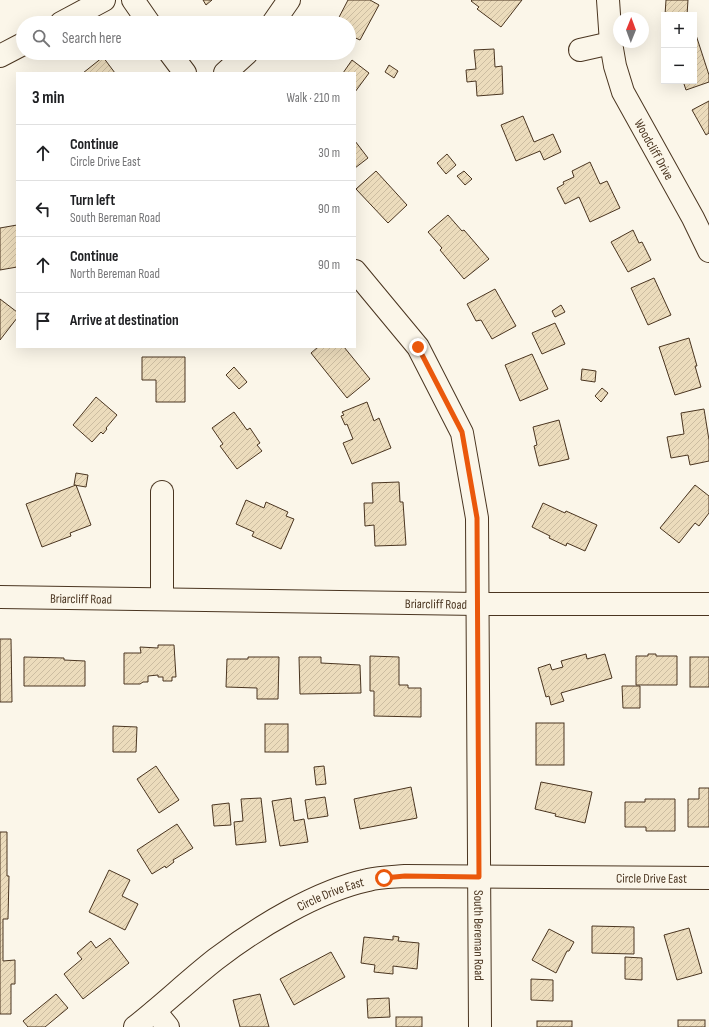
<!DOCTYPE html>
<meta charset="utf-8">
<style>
body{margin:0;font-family:"Sofia Sans Condensed",sans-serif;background:#f2f2f2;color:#202124}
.controls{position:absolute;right:12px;top:12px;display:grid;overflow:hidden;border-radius:0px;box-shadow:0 4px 16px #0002}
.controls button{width:36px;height:36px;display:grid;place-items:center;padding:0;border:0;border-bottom:1px solid #e0e0e0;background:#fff;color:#202124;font:20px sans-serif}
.compass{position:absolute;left:613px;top:12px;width:36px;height:36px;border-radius:50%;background:#fff;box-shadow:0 4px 16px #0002;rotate:1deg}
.stop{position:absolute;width:12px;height:12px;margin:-9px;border:3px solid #ea580c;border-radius:50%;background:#fff}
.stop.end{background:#ea580c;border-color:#fff;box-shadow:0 1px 4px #0008}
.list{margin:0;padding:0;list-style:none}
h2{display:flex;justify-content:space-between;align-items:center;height:52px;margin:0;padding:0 16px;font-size:17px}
h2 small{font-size:13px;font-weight:400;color:#757577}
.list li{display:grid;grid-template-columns:26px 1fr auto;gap:12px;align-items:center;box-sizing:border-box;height:56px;padding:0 16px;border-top:1px solid #e0e0e0}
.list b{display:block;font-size:15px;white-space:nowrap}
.list p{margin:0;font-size:13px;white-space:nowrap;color:#757577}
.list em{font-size:13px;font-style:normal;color:#757577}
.icon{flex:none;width:22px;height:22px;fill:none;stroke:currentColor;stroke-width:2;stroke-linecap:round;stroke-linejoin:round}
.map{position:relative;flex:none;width:709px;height:1027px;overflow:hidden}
.search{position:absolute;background:#fff;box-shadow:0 4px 16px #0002;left:16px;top:16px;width:340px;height:44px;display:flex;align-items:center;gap:10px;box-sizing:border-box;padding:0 14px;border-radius:22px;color:#757577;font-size:15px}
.panel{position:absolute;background:#fff;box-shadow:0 4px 16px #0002;left:16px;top:72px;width:340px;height:276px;border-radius:0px}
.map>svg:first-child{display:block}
.building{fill:url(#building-hatch);stroke:#4a3520}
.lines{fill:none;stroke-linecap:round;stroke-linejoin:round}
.minor-casing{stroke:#4a3520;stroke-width:24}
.minor{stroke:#fbf6e9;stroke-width:22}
.route{stroke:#ea580c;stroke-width:5}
.labels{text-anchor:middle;stroke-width:3;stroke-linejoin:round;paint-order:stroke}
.street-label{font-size:13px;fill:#4a3520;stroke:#fbf6e9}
</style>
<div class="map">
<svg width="709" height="1027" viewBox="0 0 709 1027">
<defs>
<pattern id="building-hatch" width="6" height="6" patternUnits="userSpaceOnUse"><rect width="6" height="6" fill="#ecdcbc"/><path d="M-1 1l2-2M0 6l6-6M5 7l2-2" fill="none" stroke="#ccbda1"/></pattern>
</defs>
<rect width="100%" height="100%" fill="#fbf6e9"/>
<g class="building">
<polygon points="203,0 212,0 206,5"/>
<polygon points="348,0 370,0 379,5 360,40 349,35 349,23 336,23"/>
<polygon points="472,0 522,0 501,27 477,9 479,7 471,1"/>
<polygon points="666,0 688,0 687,15 665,15"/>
<polygon points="696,35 709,75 709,82 686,90 683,81 694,81 694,36"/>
<polygon points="494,49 495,67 502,66 503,94 477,96 476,81 467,82 466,70 476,69 474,50"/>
<polygon points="103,57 115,73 83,73"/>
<polygon points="352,60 369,73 355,92 355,73 343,73"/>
<polygon points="389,65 398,71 394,78 385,72"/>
<polygon points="709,101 709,133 706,135 692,110"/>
<polygon points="523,116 534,142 553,134 561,152 544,160 540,151 516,161 501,125"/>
<polygon points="355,141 368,158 355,168"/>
<polygon points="447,154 456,165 446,174 437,163"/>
<polygon points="590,162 600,184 607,181 620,208 590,222 579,197 565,204 557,188 564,184 563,182 574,177 572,171"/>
<polygon points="376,171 407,205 388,223 356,189"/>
<polygon points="464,171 472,179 465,185 457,176"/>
<polygon points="448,215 462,231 464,230 489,259 464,279 440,250 442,248 428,232"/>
<polygon points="17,225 17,267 0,270 0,228"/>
<polygon points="633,230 639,243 642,242 651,260 628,272 611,242"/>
<polygon points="654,278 671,315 648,325 631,288"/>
<polygon points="495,289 516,326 492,339 481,320 476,321 467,304"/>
<polygon points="0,299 17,312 17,318 0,340"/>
<polygon points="561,305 565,312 555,317 552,311"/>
<polygon points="555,323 565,344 542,354 532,333"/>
<polygon points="689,338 697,366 695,366 701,387 675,395 659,347"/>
<polygon points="318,347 344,347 370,379 347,398 311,353"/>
<polygon points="532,354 548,389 520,401 505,365"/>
<polygon points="142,357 185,357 185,402 156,402 156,380 142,380"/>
<polygon points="234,367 247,382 239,389 226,375"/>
<polygon points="582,369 596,371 595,382 581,380"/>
<polygon points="602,388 608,393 601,402 595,396"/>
<polygon points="96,397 117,415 106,428 107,429 103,434 101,432 92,442 73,425"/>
<polygon points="367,402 374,421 379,418 391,448 352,464 343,443 353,439 347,424 345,425 341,416 344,415 342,412"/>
<polygon points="704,409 709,440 709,461 690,465 688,455 671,458 667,437 684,434 681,413"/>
<polygon points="234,412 247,430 250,428 260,443 257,445 262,451 237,469 220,446 223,444 212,428"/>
<polygon points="559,420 569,459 539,466 534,446 537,445 533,427"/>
<polygon points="76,473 88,475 86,487 74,485"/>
<polygon points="399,482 400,502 403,502 406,545 375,546 374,525 365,526 364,503 373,503 372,483"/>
<polygon points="76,485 91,525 70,533 71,536 42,547 26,504"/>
<polygon points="695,485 709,496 709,513 699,526 695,523 679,543 660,528"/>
<polygon points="246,500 264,508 266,502 288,512 286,516 294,519 281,549 252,536 254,532 236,524"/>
<polygon points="543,503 565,513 566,511 597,525 585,551 567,543 566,546 549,538 550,536 532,527"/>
<polygon points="0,639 11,639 12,702 0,702"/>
<polygon points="158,645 174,645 176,677 172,677 172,681 163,681 163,677 158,677 158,675 148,676 148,682 143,682 140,684 124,684 124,653 141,653 140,647 158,648"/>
<polygon points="586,654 587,659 605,654 612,678 561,693 564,701 551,705 549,696 546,697 538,668 550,664 552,670 563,667 561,661"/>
<polygon points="648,654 656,654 656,656 677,656 677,685 636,685 636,656 648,656"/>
<polygon points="370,656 399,657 399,685 408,685 408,688 421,688 421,717 374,716 374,691 370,691"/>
<polygon points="24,657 64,658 64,660 85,661 85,686 24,686"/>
<polygon points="248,657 279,657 278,699 257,699 257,688 226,687 227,659 248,659"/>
<polygon points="299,657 321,657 321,663 360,665 361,693 300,694"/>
<rect x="690" y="657" width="19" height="30"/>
<polygon points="622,686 640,686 640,708 623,708"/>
<rect x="536" y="723" width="28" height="42"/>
<rect x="265" y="724" width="23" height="28"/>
<polygon points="113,726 137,727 136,752 113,752"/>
<polygon points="156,766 179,800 159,813 137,779"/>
<polygon points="324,766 326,784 316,785 314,767"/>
<polygon points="541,782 592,792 585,823 555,816 556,814 535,809"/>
<polygon points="411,787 417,818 360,829 354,799"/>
<polygon points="699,788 709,788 709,827 688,827 688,799 699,799"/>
<polygon points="325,797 328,816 308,819 305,800"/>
<polygon points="261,798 266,842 236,845 234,822 243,821 241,799"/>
<polygon points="291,798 294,821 304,819 308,842 280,846 272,801"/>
<polygon points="645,799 675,799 675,831 646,831 646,827 625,827 625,802 645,802"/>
<polygon points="229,803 231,825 214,826 212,805"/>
<polygon points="177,824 193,848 173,860 174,862 166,868 165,866 152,874 137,850"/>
<polygon points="0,832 7,832 7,876 9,876 8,919 3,919 3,961 15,960 15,984 11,984 11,1014 0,1014"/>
<polygon points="109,870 130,880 122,896 138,904 125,930 89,912"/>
<polygon points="592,926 634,927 634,954 592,953"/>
<polygon points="689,928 702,973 677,980 664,935"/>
<polygon points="549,929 574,942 569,951 567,951 556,973 532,960"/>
<polygon points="393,936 399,937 398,941 419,943 417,969 393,966 393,974 374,972 375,965 361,963 364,937 393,940"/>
<polygon points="110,938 129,963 83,999 64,974 82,959 77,953 91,941 96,948"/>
<polygon points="331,952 345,977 294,1005 280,979"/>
<polygon points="625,957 642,958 642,980 625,979"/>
<polygon points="531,979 553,980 553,1001 531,1000"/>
<polygon points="56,994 68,1008 45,1027 28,1027 23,1021"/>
<polygon points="260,994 269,1027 240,1027 233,1000"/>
<polygon points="389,998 390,1017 368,1018 367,999"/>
<rect x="396" y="1017" width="26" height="10"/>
<rect x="678" y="1020" width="27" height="7"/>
<rect x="537" y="1021" width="35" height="6"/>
</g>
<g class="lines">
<defs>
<g id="minor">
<polyline points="133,0 149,23"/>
<path id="s1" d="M608 0 611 43 615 66 623 92 693 218 709 251"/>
<polyline points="61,23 104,0"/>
<polyline points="273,23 289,0"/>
<polyline points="580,50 611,43"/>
<polyline points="170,53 185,73"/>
<polyline points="0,56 23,44"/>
<polyline points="225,73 247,53"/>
<path id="s2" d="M355 271 418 347 462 433 477 518 480 1027"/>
<polyline points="162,492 162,598"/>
<path id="s3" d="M0 597 478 604H709"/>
<polyline points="155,1011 168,1027"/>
<path id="s4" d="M135 1027C163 1005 188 981 216 959 258 927 317 891 368 880 380 877 393 877 405 876L709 878"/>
</g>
</defs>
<use href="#minor" class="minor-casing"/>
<use href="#minor" class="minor"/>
</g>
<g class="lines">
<polyline class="route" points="384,878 405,876 479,877 477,518 462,432 418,347"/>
</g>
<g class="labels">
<g class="street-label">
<text dy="5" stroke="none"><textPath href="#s1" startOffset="159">Woodcliff Drive</textPath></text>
<text dy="5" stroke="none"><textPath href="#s3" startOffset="81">Briarcliff Road</textPath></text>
<text dy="5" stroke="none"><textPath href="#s3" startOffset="436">Briarcliff Road</textPath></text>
<text dy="5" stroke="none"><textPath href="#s4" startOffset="562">Circle Drive East</textPath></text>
<text dy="5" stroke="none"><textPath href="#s4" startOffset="238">Circle Drive East</textPath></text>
<text dy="5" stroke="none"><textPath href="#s2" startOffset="699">South Bereman Road</textPath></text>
</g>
</g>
</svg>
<div class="controls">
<button>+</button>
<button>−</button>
</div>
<svg class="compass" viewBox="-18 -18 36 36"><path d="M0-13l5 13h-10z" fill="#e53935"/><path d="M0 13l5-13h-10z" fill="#757577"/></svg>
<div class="stop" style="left:384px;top:878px"></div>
<div class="stop end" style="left:418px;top:347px"></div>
<div class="search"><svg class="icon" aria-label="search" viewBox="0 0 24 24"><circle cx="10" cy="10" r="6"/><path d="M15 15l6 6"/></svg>Search here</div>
<section class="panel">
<h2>3 min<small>Walk · 210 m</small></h2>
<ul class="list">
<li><svg class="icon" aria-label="ahead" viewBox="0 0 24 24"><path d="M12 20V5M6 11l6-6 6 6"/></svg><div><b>Continue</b><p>Circle Drive East</p></div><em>30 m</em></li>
<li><svg class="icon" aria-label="left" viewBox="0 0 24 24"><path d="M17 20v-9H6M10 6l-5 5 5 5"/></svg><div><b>Turn left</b><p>South Bereman Road</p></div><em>90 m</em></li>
<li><svg class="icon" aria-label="ahead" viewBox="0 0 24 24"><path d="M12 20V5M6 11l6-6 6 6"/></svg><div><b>Continue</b><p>North Bereman Road</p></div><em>90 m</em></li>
<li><svg class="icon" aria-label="arrive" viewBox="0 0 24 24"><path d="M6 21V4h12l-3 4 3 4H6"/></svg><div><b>Arrive at destination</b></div></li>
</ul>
</section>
</div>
